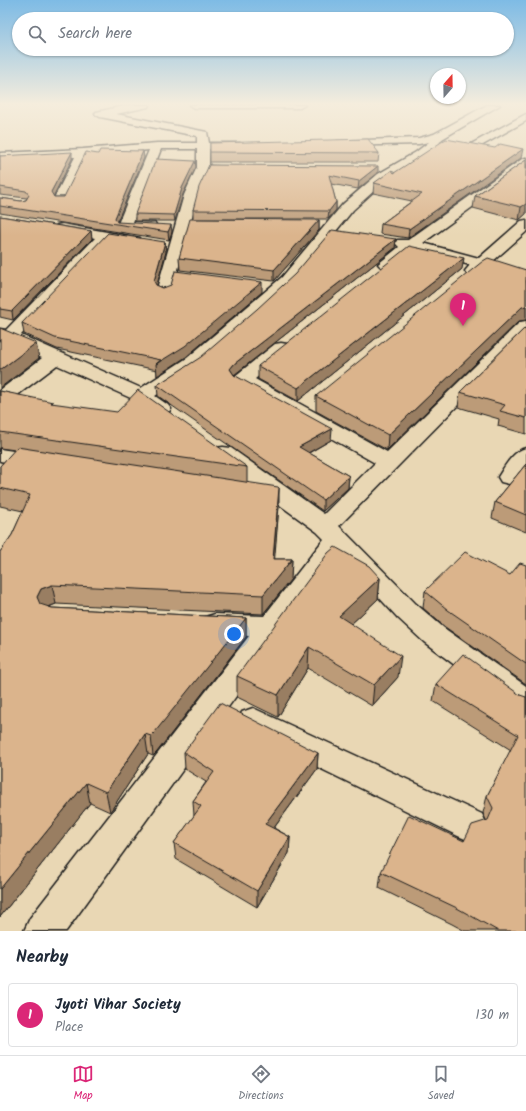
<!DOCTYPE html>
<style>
body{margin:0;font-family:Kalam,sans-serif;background:#f6f6f7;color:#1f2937}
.compass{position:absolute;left:430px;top:68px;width:36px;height:36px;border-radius:50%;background:#fff;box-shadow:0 1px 3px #0004;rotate:20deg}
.you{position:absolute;left:234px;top:634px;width:14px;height:14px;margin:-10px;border:3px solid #fff;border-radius:50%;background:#1a73e8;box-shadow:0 0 0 6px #1a73e833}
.badge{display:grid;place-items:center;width:26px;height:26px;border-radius:50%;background:#db2777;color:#fff;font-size:13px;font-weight:700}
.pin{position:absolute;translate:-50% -33px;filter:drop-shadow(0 1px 2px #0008)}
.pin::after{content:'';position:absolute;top:21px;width:14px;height:12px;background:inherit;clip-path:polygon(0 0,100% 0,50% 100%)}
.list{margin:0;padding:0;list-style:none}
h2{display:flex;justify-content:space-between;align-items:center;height:52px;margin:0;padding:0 16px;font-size:17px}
h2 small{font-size:13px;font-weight:400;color:#747a83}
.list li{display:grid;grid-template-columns:26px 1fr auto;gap:12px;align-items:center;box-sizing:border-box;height:64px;margin:0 8px 8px;padding:0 8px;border:1px solid #e0e1e3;border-radius:4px}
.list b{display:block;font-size:15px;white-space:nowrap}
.list p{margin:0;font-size:13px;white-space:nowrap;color:#747a83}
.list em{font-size:13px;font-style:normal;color:#747a83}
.icon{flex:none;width:22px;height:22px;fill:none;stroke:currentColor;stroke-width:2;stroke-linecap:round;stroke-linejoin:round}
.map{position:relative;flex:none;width:526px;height:931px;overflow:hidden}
.search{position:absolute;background:#fff;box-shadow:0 1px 3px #0004;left:12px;right:12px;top:12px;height:44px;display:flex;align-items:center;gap:10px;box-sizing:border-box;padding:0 14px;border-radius:22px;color:#747a83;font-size:15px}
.sheet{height:124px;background:#fff}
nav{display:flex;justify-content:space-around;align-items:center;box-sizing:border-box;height:56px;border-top:1px solid #e0e1e3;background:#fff;font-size:11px;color:#747a83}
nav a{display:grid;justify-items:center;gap:2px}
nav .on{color:#db2777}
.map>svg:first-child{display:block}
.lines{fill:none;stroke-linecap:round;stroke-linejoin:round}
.minor-casing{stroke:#1c1c1c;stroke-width:3}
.minor{fill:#e9d7b4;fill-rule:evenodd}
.wall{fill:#bc9b78;stroke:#1c1c1c}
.shaded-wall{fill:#997e62;stroke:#1c1c1c}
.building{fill:#dbb48c;stroke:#1c1c1c}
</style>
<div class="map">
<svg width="526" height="931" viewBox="0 0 526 931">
<rect width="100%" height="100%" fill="#e9d7b4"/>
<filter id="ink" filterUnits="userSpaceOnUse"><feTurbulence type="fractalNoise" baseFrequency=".025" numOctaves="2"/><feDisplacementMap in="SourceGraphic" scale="8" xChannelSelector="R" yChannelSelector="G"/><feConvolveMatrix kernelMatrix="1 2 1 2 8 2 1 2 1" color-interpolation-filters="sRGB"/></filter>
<g filter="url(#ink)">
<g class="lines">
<defs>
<g id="minor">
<path d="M128 105H149L148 107 116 114 207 132 209 143H240L246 146 240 149H209V167L198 195 172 292 170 295 164 297 158 295 156 292 184 195 197 167V149H161L133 222 155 223 157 226 155 229C144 232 130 232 119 229L117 226 149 150 87 156 67 200 65 203H55L53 200 75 157 0 161V153L83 149 157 143H197V136L100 117 95 114 96 112Z"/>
<polygon points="189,105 305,105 300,108 194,108"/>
<polygon points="487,105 500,105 442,139 436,148 386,180 353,210 294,283 256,318 201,366 155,396 168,405 171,409 168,413 161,415 154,413 135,400 57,365 7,403 0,405 0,390 42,358 0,340 0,329 6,330 95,238 57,231 55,228 57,225 62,224 135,237 140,238 142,241 140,244 135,245 109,241 21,335 141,388 187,358 282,277 343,204 378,174 416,152 429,142 419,144 341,146 337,145 335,143 337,141 419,138 434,134"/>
<polygon points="526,114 526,121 481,146 473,146 471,144"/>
<polygon points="526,158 526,168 423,243 479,258 521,221 526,220 526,232 492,262 526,272 526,282 484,269 479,274 467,274 465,271 470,265 414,250 391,267 381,267 378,264 399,247 395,243 397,240 408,240 522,159"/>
<polygon points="526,321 526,336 339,526 416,604 444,628 526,686 526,714 516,711 424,642 398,618 339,554 66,931 24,931 30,918 249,636 215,634 205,631 201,624 205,617 215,614 264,616 324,539 317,532 215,458 212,453 215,448 223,447 231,448 324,514 375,463 235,384 232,380 235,376 275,344 281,343 287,344 290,348 287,352 255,379 387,452 520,322"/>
<path d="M526 448V469L517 482 509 484 501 482 498 477C505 466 513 451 526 448Z"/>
<polygon points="0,449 47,456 50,461 47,466 39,468 0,461"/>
<polygon points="253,708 482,814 487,825 482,836 470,841 458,836 242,730 238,721 242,712"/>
</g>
</defs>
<use href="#minor" class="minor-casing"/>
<use href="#minor" class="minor"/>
</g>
<g class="wall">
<polygon points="210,143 379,153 378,162 210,162"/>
<polygon points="143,151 144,158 117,222 172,232 169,240 0,213 0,198 21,201 26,200 27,198 0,195 0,156 72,159 53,196 54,197 64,197 98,154"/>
<polygon points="521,158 408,238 380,234 381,224 412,201 373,193 374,183 394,173"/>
<polygon points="526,160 526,214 519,220 473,208 475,196"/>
<polygon points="209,165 378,173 358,189 331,184 336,202 336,210 328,219 193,219 193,210"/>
<polygon points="196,167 183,194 175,221 135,221 135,214"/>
<polygon points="0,216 91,231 92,239 13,320 0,317"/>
<polygon points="319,220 319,230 274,281 180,270 179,258"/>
<polygon points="396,239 395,248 234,375 331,440 309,453 349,476 348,488 323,511 158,396 157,385"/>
<polygon points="165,242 166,252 156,285 163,288 262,292 186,357 157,376 157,370 57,349 24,334 22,323"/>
<polygon points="462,269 298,401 258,379 258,366"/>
<polygon points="526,270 526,320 519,321 387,450 316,411 316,396"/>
<polygon points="526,327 526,434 498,426 499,419 458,407 460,392"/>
<polygon points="0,391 53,404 247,467 247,482 279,506 274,559 292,559 291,579 263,614 56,604 49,607 52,608 246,618 246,637 157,752 153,756 148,754 110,812 90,803 0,917 0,552 12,535 23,511 0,506 0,466 15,450 0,448"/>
<polygon points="526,464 526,532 492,518 495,502"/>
<polygon points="526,565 526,684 445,627 423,608 425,591 510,575"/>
<polygon points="380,578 378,599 351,624 398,677 372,706 308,668 278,717 237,697 237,676"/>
<polygon points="436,684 520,695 526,931 465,931 452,924 379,888 381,872 464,841 486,820 483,813 487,796 511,750 433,701"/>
<polygon points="184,752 318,753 317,769 274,828 290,837 289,853 257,907 176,859 174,843 194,816 193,801 206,782 185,769"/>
</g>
<g class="shaded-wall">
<polygon points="523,149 521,158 408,238 409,229"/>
<polygon points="143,151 144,158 116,224 115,218"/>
<polygon points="72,152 72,159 52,199 51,192"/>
<polygon points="195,161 196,167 183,194 175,221 174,215 182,188"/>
<polygon points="378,166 378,173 358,189 359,181"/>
<polygon points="336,202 336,210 328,219 329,211"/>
<polygon points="526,204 526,214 519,220 521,207"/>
<polygon points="319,220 319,230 274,281 274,270"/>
<polygon points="171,225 172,232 169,240 168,232"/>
<polygon points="91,231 92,239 13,320 12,311"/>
<polygon points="396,239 395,248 234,375 230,369 234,364"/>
<polygon points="165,242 166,252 155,292 154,281"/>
<polygon points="464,258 462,269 298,401 298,388"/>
<polygon points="262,282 262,292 186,357 157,376 156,364"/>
<polygon points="526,306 526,320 519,321 387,450 388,435 522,307"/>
<polygon points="36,343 39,358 0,388 0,370"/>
<polygon points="332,429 331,440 299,458 299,447"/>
<polygon points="349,476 348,488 323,511 323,500"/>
<polygon points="279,488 279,506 273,578 273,559"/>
<polygon points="292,559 291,579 263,614 263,595"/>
<polygon points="380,578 378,599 337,637 339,616"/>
<polygon points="52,585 56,604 45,608 42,617 37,597 41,589"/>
<polygon points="246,618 246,637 157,752 153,756 151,736"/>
<polygon points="309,647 308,668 278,717 278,695"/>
<polygon points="401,656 398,677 372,706 374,685"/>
<polygon points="145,734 148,754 110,812 106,792"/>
<polygon points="318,753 317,769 265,840 265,824"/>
<polygon points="86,783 90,803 0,917 0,889"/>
<polygon points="290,837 289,853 257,907 257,891"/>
</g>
<g class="building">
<polygon points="368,139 379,153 210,152 210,143"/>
<polygon points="446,139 495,148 500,144 523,149 409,229 381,224 422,194 374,183 392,170 394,173"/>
<polygon points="100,150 143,151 115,218 117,222 171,225 168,232 0,206 0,198 21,201 26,200 29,195 26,191 0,187 0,156 72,152 51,192 54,197 64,197 86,152 98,154"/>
<polygon points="156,159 195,161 182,188 174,215 135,214"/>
<polygon points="526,160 526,204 521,207 475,196"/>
<polygon points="209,165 378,166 359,181 329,175 336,202 329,211 193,210 199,187"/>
<polygon points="0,216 91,231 12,311 0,309"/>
<polygon points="190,219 319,220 274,270 179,258"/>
<polygon points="332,230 396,239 234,364 230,369 234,375 332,429 299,447 349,476 323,500 157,385 201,357 257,309 295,274"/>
<polygon points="108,233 165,242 154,281 156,285 163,288 171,285 175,271 262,282 185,346 156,364 161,360 55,338 22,323"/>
<polygon points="409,246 464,258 298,388 258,366"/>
<polygon points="488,258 526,270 526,306 522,307 388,435 316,396 483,261"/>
<polygon points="526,327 526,418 500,411 505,405 460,392"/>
<polygon points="0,328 36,343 0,370"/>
<polygon points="138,390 247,467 0,432 0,391 53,402 51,403 117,412"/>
<polygon points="17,447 278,487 279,488 273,559 292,559 263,595 52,585 41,589 37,597 40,604 52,608 246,618 155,732 151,736 145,734 106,792 86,783 0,889 0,552 12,535 30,495 0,488 0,466"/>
<polygon points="526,464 526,515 495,502"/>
<polygon points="335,547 369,566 380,578 339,616 401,656 374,685 309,647 278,695 237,676 328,553"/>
<polygon points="465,552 510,575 520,563 526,565 526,664 448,610 425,591"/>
<polygon points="463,654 520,695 526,697 526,931 498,931 457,908 381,872 409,815 464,841 472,825 488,820 493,808 487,796 518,735 436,684"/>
<polygon points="220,703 318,753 265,824 290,837 257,891 174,843 201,806 193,801 214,772 184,752"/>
</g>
</g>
<linearGradient id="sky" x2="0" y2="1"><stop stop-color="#7ebbe5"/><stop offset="0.44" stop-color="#f5eddd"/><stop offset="1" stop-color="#f5eddd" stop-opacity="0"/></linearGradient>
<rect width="526" height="236" fill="url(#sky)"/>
</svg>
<svg class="compass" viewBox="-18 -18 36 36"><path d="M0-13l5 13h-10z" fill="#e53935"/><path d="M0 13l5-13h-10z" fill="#747a83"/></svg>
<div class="you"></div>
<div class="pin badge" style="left:463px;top:326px">1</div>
<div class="search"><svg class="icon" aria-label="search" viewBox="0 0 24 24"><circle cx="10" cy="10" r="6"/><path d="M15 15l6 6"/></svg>Search here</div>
</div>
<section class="sheet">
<h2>Nearby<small></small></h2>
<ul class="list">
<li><span class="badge">1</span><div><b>Jyoti Vihar Society</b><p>Place</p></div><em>130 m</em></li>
</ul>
</section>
<nav>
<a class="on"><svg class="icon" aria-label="map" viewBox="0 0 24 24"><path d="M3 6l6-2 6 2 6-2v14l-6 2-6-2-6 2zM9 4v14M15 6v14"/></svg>Map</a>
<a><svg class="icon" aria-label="directions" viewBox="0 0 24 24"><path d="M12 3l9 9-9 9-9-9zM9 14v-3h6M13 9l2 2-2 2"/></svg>Directions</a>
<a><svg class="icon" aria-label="saved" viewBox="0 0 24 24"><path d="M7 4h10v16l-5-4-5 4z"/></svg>Saved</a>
</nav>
